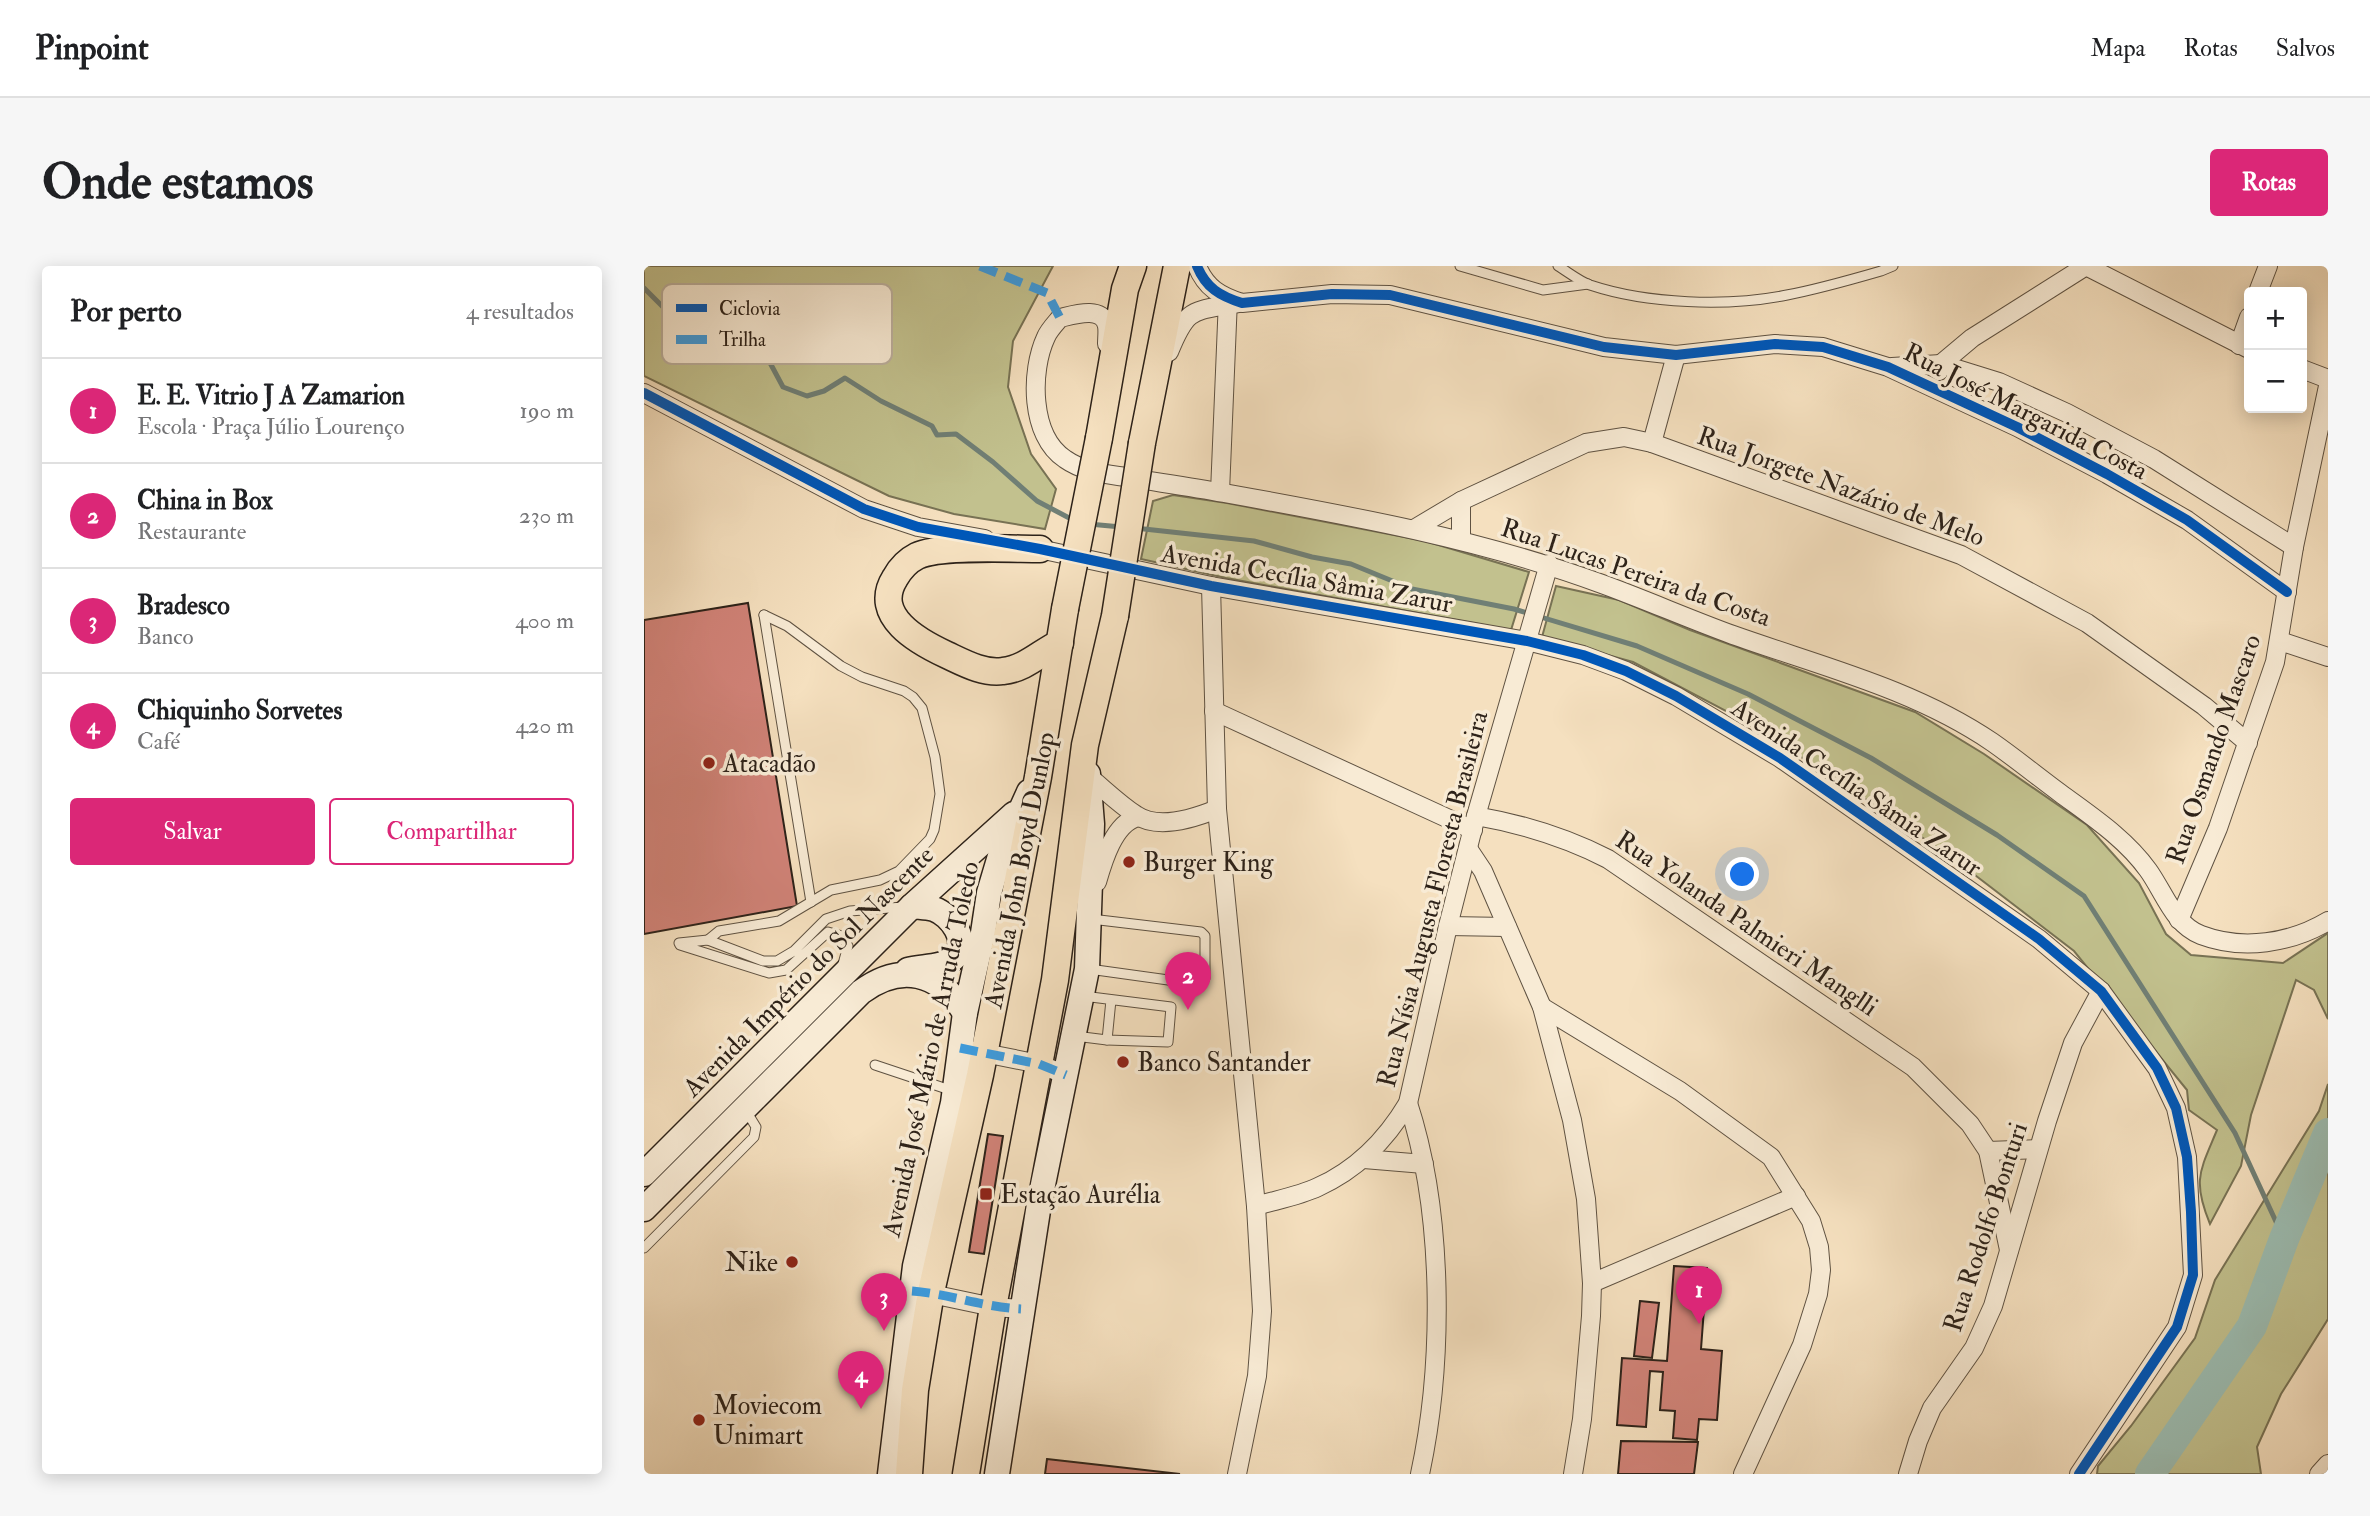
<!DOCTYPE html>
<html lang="pt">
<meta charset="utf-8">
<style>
body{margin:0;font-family:"IM FELL Double Pica",serif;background:#f6f6f6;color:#202124}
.controls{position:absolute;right:21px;top:21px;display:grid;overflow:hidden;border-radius:7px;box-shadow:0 4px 18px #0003}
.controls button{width:63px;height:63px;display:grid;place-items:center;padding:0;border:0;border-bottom:2px solid #e0e0e0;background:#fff;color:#202124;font:35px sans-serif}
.you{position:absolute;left:1099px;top:609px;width:24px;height:24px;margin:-18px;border:5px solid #fff;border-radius:50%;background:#1a73e8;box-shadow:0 0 0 10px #1a73e833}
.badge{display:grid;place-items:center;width:46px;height:46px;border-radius:50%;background:#db2777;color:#fff;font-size:23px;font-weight:700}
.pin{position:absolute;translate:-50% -58px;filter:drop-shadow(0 2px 4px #0008)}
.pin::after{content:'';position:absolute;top:37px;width:24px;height:21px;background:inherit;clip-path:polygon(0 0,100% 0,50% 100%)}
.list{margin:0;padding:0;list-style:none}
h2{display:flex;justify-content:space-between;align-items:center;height:91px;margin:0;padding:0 28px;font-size:30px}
h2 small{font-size:23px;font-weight:400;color:#757577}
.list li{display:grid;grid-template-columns:46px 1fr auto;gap:21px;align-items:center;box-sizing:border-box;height:105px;padding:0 28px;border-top:2px solid #e0e0e0}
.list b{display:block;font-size:26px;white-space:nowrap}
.list p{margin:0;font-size:23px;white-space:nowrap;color:#757577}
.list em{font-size:23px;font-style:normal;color:#757577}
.actions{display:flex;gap:14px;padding:21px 28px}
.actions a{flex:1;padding:16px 0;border:2px solid #db2777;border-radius:7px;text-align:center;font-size:24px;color:#db2777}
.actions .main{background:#db2777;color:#fff}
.map{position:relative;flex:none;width:1684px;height:1208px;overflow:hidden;border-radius:7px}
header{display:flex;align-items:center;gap:42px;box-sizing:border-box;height:98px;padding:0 35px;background:#fff;border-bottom:2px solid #e0e0e0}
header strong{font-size:33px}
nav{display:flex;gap:38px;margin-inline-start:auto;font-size:24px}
.intro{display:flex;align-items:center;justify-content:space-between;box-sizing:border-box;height:168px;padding:0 42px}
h1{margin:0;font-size:49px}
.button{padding:18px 32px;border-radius:7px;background:#db2777;color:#fff;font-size:24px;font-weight:700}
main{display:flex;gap:42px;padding:0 42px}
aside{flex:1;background:#fff;border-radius:7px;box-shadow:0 4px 18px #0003}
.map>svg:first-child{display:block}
.green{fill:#c2c18e;stroke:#787254;stroke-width:2}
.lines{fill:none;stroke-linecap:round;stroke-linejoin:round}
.stream{stroke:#707f75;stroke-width:5}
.river{stroke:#9cbdb2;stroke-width:30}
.building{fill:#d08277;stroke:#2d2219;stroke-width:2}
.lane-casing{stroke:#5f5242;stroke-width:11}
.street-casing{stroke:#5f5242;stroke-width:20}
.secondary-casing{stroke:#2d2219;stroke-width:27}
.primary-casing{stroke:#2d2219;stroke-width:29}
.lane{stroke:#f8ebd5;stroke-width:9}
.street{stroke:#f8ebd5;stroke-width:18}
.secondary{stroke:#f8ebd5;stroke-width:24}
.primary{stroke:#f5e0bf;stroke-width:26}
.primary-bridge-casing{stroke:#2d2219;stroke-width:29;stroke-linecap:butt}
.primary-bridge{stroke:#f5e0bf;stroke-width:26}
.quiet{stroke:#3d9cdf;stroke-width:9;stroke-dasharray:18 9;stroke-linecap:butt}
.cycleway-casing{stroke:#f8ebd5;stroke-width:15}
.cycleway{stroke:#0057b8;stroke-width:10}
.poi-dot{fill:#8f2418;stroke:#f8ebd5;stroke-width:2.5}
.labels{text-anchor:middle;stroke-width:7;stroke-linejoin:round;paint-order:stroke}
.street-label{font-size:26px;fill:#2d2219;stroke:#f8ebd5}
.poi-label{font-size:26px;fill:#2d2219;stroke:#f8ebd5;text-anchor:start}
.key{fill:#f8ebd5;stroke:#bbaf9d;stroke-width:2}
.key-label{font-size:19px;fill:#2d2219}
</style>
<header>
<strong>Pinpoint</strong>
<nav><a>Mapa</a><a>Rotas</a><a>Salvos</a></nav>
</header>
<div class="intro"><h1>Onde estamos</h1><a class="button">Rotas</a></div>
<main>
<aside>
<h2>Por perto<small>4 resultados</small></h2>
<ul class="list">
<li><span class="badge">1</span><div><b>E. E. Vitrio J A Zamarion</b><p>Escola · Praça Júlio Lourenço</p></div><em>190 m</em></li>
<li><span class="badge">2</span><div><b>China in Box</b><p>Restaurante</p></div><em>230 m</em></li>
<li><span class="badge">3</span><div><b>Bradesco</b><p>Banco</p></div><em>400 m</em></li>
<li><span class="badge">4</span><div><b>Chiquinho Sorvetes</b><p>Café</p></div><em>420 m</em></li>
</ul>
<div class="actions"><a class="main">Salvar</a><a>Compartilhar</a></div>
</aside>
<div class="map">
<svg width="1684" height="1208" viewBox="0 0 1684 1208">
<rect width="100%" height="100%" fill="#f5e0bf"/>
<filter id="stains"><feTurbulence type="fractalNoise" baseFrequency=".00286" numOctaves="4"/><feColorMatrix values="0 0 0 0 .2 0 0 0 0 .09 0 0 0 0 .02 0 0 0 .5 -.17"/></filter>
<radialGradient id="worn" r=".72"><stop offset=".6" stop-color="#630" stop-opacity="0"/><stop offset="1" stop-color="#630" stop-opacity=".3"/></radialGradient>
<g class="green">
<polygon points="0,0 409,0 369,75 364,121 387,188 412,223 401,263 310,248 245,230 0,110"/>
<polygon points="529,229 583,237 781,275 885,306 867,364 582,312 497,293 509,235"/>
<path d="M912 320 975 334 1046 364 1271 446 1340 488 1443 559 1495 617 1522 668 1547 689 1639 697 1684 667V753L1670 724 1652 714 1607 849 1597 900 1566 958C1548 914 1556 905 1573 864L1545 844 1543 824 1430 685 1310 593 1183 507 1086 447 989 396 898 371Z"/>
<polygon points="1684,818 1684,1053 1637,1128 1613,1181 1617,1208 1453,1208 1454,1200 1487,1160 1551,1072 1571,1014 1675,845"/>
</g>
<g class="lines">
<g class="stream">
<polyline points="0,22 22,44 45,56 117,80 139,121 163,130 180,125 201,112 237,135 288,160 293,169 312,168 349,196 393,235 429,254"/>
<polyline points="445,258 477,261"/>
<polyline points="491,262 610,275 668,291 707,298 768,323 870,343 993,380 1104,428 1227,492 1353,569 1440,630 1591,867 1640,973"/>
</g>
<polyline class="river" points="1506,1208 1608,1060 1640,973 1684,867"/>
</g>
<g class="building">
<polygon points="104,337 153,640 0,668 0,354"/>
<polygon points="344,868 359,870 340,988 325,986"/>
<polygon points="1030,1000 1063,1002 1057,1083 1078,1085 1073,1154 1055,1153 1053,1174 1029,1172 1031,1145 1016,1144 1019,1106 1006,1105 1002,1161 973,1159 978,1092 1023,1095"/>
<polygon points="996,1035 1015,1037 1008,1092 990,1090"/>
<polygon points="977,1175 1054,1176 1050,1208 974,1208"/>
<polygon points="403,1193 536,1208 401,1208"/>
</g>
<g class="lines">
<defs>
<g id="lane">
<polyline points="816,0 899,24 944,18"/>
<path d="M914 0C924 6 935 15 946 19 1003 38 1084 41 1143 29 1175 23 1206 14 1237 5L1249 0"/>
<polyline points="120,349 167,636"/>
<polyline points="64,674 75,665 135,655 187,624 236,614 255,605 286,573 290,564 296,528 291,491 278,442 269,431 260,425 218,411 197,400 143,360 120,349"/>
<polyline points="199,698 204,680 198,670 184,666 142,704 125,707 36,679 35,677 64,674 119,695 133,695 150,685 182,653 206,645 259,641"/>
<polyline points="445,703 553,718 558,717 561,712 561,670 557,666 447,653"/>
<polyline points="439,730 527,741 524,776 463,774 467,734"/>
<polyline points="431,770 463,774"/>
<polyline points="231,799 309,825"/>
<polyline points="0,982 110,871 112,861 101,843"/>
</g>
<g id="street">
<path d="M553 0C562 22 576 30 598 37L688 28 746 29 960 81 1032 89 1131 78 1179 81 1244 101 1373 161 1463 208 1543 254 1643 326"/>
<polyline points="1442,0 1605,83"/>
<polyline points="1614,26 1624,0"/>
<path d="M463 78C463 72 464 65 463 60 459 39 429 49 416 52 411 58 405 64 402 71 386 105 386 170 421 193 441 207 464 208 487 212 518 217 549 221 580 227 708 250 836 273 958 318 1002 334 1045 353 1089 369 1176 400 1270 423 1348 476 1371 492 1393 510 1416 527 1447 550 1481 572 1504 604 1520 626 1530 659 1557 669 1599 685 1647 677 1684 655"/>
<polyline points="1595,79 1605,51"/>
<path d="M525 86C544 39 549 46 595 37"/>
<polyline points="1248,101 1297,98 1355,116 1423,147 1510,193 1650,281"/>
<polyline points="1658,103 1684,113"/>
<polyline points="1295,105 1297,98 1328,72 1442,0"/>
<polyline points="0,127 220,243 274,261 341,273"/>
<polyline points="1008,177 1032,89"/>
<polyline points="576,226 584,33"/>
<polyline points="817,235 817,274"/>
<polyline points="770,263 817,235 942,177 980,171 1008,177 1317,289 1443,357 1560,440 1604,477"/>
<polyline points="386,281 567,320 883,375 939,389 982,405 1032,430 1136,492 1395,673 1457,725 1513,802 1532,842 1543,891 1549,1009 1533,1061 1435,1208"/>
<polyline points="567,320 573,543 612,940 618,1045 613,1110 593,1208"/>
<polyline points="1636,375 1684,391"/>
<polyline points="570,445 829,564"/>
<path d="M444 510C460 523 475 538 492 549 514 564 551 552 573 543"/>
<path d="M832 550C878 558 923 572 964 593L1269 801 1326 858 1344 885 1365 984"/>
<polyline points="825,584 839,605 898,741 928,854 942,933 948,1017 947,1050 938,1153 929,1208"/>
<path d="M453 616C459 595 470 557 494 551"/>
<polyline points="1535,654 1574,562 1631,396 1650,281 1684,120"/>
<polyline points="804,660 863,661"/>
<polyline points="898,741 1036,825 1127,891 1167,955 1175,981 1177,1004 1174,1028 1158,1079 1099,1208"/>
<polyline points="330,785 395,798 422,809"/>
<path d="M764 837C800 947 800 1096 776 1208"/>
<polyline points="1344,885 1394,883"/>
<polyline points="720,893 780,898"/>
<path d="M612 940C632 934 655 930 674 921 714 903 742 874 764 837L804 660 832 550 905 298"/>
<polyline points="948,1017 1152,930"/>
<polyline points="278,1026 349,1041 377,1043"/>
<polyline points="1264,1208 1274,1175 1288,1142 1330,1082 1349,1040 1403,855 1429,777 1457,725"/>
<polyline points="1675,1208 1684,1198"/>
</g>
<g id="secondary">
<path d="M264 704C277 700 301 702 311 691 326 675 307 649 290 643 283 641 275 641 268 640"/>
<polyline points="0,908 268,640 370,548"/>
<path d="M0 943 217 726C256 697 295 705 321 747"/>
<polyline points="246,1208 271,1000 309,837 321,747 339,667 345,627 356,590 385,526"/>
<polyline points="353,1208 395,938 443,703 448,558 444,508"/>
</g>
<g id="primary">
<polyline points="455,172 481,23 489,0"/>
<polyline points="498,177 533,0"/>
<path d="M396 283C368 283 295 279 273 290 263 295 256 303 251 312 227 350 275 376 303 389 320 397 340 408 359 405 381 403 397 386 416 377"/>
<polyline points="265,1208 271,1124 287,1026 336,809 394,511 421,343"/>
<polyline points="322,1208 349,1041 411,714 441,479 471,350"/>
</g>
</defs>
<use href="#lane" class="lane-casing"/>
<use href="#street" class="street-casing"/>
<use href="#secondary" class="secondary-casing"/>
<use href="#primary" class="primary-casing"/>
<use href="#lane" class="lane"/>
<use href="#street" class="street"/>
<use href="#secondary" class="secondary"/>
<use href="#primary" class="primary"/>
<defs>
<g id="primary-bridge">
<polyline points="421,343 455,172"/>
<polyline points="471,350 498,177"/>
</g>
</defs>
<use href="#primary-bridge" class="primary-bridge-casing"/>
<use href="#primary-bridge" class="primary-bridge"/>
<g class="quiet">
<polyline points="336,0 403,27 416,52"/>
<polyline points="316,782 395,798 422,809"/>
<path d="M268 1025C305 1028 339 1041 377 1043"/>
</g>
<defs>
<g id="cycleway">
<path d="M553 0C562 22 576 30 598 37L688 28 746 29 960 81 1032 89 1131 78 1179 81 1244 101 1373 161 1463 208 1543 254 1643 326"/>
<polyline points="0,127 220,243 274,261 396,283 567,320 883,375 939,389 982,405 1032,430 1136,492 1395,673 1457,725 1513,802 1532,842 1543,891 1547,946 1549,1009 1533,1061 1435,1208"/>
</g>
</defs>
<use href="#cycleway" class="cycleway-casing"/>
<use href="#cycleway" class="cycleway"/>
</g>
<g class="poi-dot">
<circle cx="65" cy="497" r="7"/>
<circle cx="485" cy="596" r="7"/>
<circle cx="479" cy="796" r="7"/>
<rect x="335" y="921" width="14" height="14" rx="3.5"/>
<circle cx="148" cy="996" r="7"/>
<circle cx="55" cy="1154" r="7"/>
</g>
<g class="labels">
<g class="street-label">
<text transform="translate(1382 145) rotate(27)" y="9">Rua José Margarida Costa</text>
<text transform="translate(1197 220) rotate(20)" y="9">Rua Jorgete Nazário de Melo</text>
<text transform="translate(992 306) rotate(19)" y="9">Rua Lucas Pereira da Costa</text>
<text transform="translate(663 312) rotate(10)" y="9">Avenida Cecília Sâmia Zarur</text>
<text transform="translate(1569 483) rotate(-71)" y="9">Rua Osmando Mascaro</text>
<text transform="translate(1213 521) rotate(34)" y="9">Avenida Cecília Sâmia Zarur</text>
<text transform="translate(375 604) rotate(-79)" y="9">Avenida John Boyd Dunlop</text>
<text transform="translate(788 633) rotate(-76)" y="9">Rua Nísia Augusta Floresta Brasileira</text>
<text transform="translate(1103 657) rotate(34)" y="9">Rua Yolanda Palmieri Manglli</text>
<text transform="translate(164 705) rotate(-45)" y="9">Avenida Império do Sol Nascente</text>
<text transform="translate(286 783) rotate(-78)" y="9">Avenida José Mário de Arruda Toledo</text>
<text transform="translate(1341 961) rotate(-72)" y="9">Rua Rodolfo Bonturi</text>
</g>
<g class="poi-label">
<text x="79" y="506">Atacadão</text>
<text x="499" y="605">Burger King</text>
<text x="493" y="805">Banco Santander</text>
<text x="356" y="937">Estação Aurélia</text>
<text x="134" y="1005" text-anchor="end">Nike</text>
<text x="69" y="1148">Moviecom<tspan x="69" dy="30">Unimart</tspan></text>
</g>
</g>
<rect x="18" y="18" width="230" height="80" rx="10" class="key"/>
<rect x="32" y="38" width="31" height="8" fill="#0057b8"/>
<rect x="32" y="69" width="31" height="9" fill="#3d9cdf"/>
<g class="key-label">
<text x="75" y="49">Ciclovia</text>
<text x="75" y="80">Trilha</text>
</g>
<rect width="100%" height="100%" filter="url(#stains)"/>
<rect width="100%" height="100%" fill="url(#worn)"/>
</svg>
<div class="controls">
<button>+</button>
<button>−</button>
</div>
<div class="you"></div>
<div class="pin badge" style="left:1055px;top:1058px">1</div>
<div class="pin badge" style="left:544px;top:744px">2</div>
<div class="pin badge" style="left:240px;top:1065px">3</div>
<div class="pin badge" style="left:217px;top:1143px">4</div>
</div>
</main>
